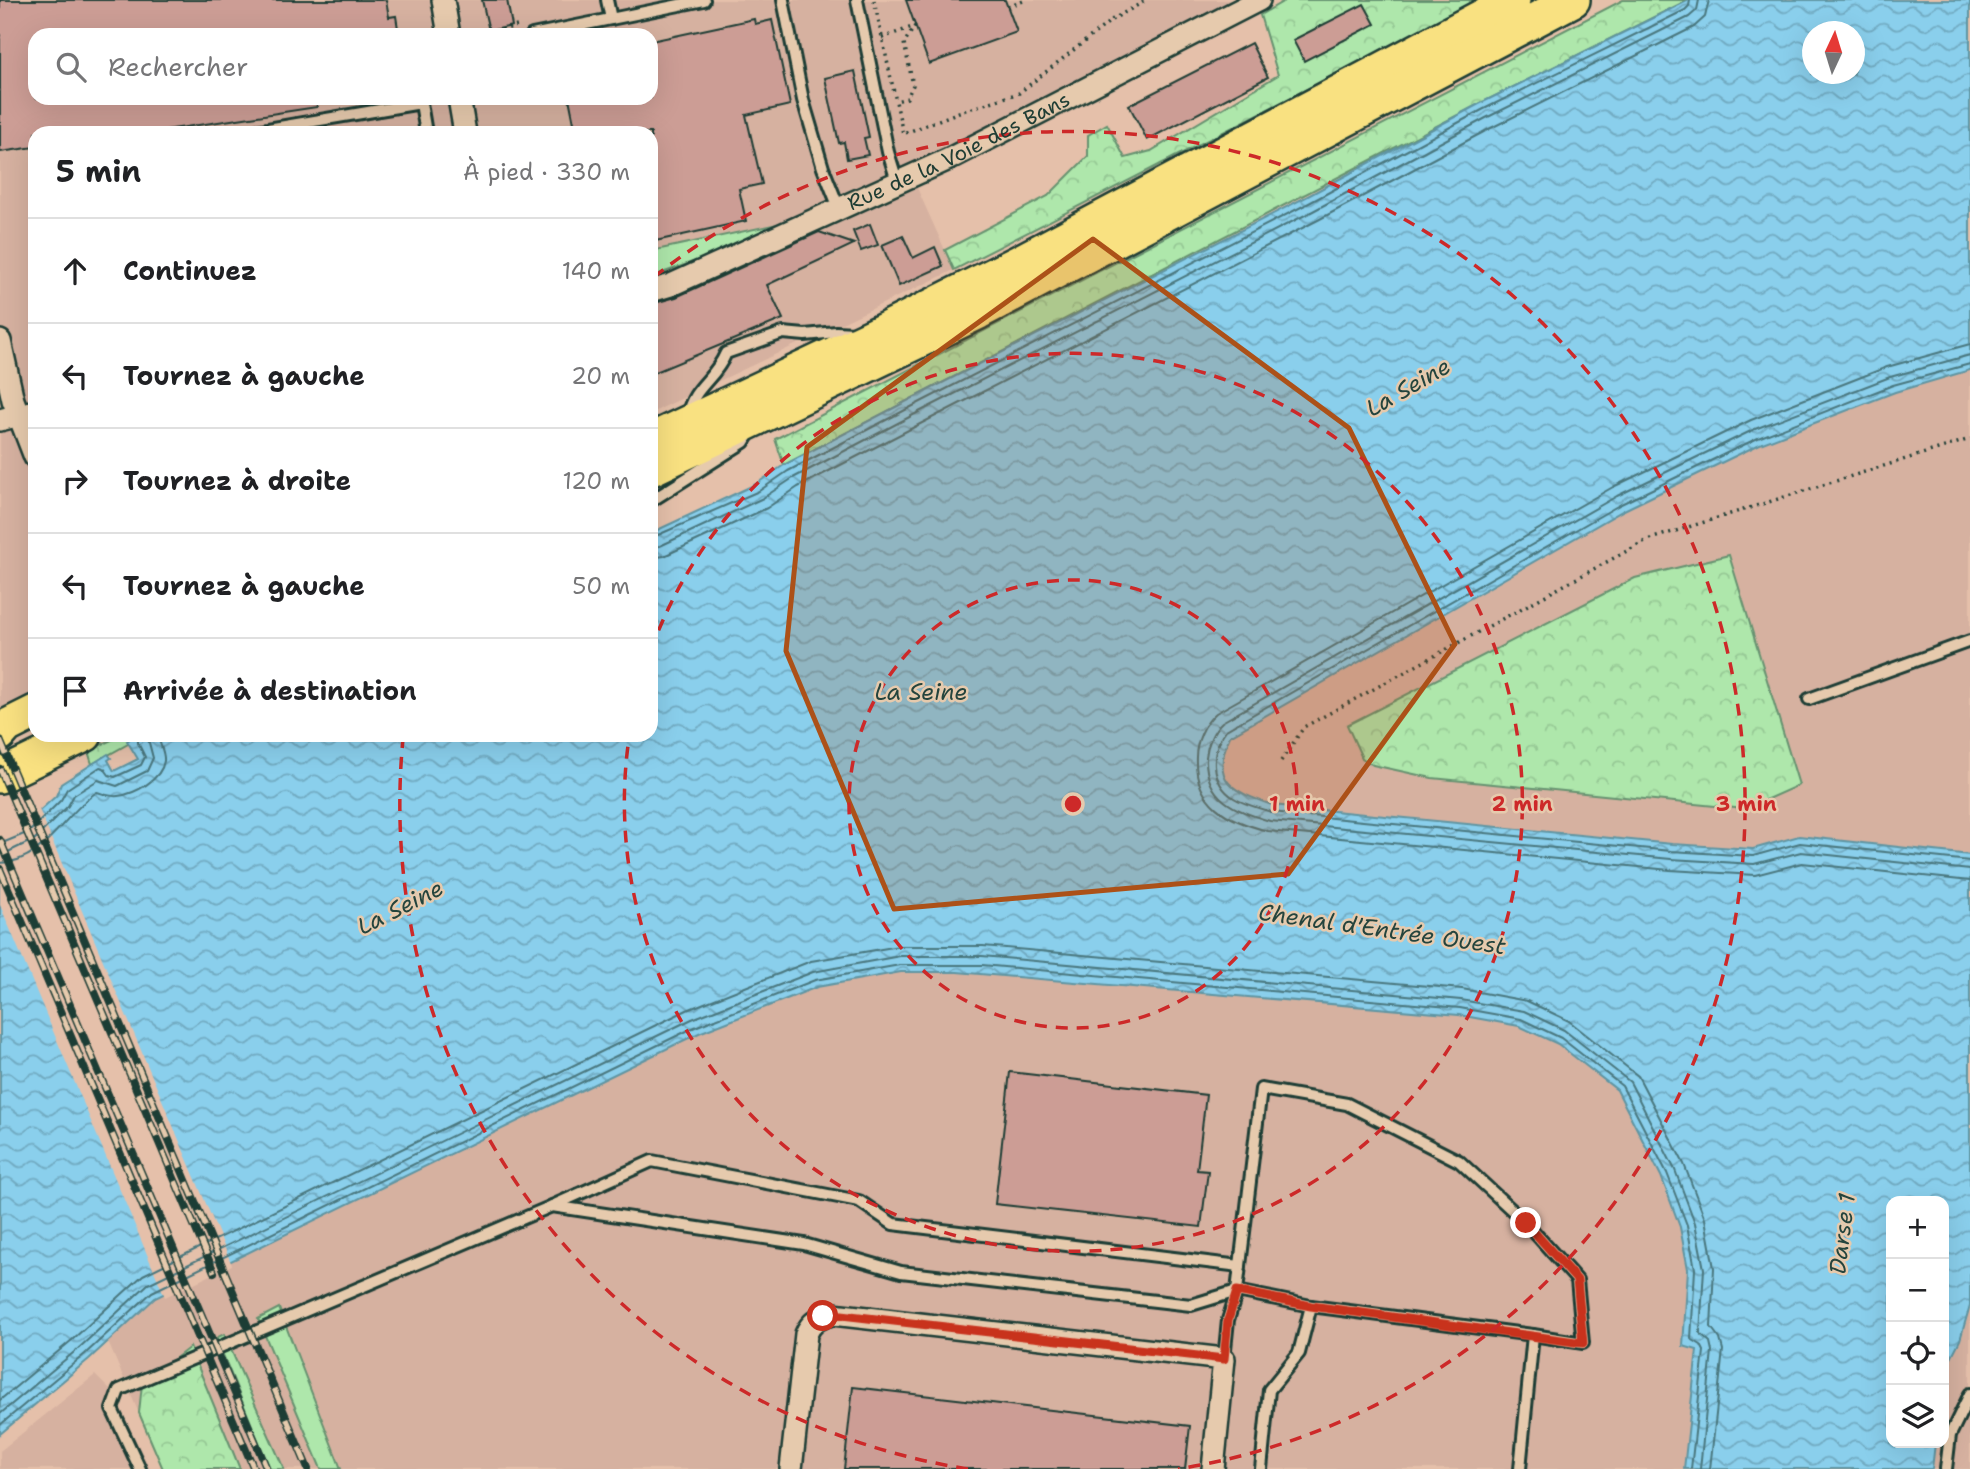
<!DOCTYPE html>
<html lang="fr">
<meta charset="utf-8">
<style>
body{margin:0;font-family:"Shantell Sans",sans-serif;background:#f6f6f6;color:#202124}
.controls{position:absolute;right:21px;bottom:21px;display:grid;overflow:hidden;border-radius:14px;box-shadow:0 7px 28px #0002}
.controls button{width:63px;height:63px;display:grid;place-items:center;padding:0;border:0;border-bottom:2px solid #e0e0e0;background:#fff;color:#202124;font:35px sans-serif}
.compass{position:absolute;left:1802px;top:21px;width:63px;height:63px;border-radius:50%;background:#fff;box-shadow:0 7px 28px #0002;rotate:4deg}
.stop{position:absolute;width:21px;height:21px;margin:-16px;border:5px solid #c8321e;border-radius:50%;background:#fff}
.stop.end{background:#c8321e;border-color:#fff;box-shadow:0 2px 7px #0008}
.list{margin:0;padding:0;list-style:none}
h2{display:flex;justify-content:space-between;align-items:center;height:91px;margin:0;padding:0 28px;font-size:30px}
h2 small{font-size:23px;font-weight:400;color:#757577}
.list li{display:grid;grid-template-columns:46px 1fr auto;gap:21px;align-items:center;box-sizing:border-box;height:105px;padding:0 28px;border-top:2px solid #e0e0e0}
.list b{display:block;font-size:26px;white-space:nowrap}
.list em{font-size:23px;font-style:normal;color:#757577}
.icon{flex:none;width:38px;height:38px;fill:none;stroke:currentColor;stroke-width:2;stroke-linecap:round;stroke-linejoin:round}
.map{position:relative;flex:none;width:1970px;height:1469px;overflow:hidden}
.search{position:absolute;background:#fff;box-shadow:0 7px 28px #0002;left:28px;top:28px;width:630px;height:77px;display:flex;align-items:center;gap:18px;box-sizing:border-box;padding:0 24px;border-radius:21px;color:#757577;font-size:26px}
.panel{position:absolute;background:#fff;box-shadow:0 7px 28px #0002;left:28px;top:126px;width:630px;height:616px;border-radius:21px}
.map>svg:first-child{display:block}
.built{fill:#d6b1a0;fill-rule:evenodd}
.green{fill:#aee7ab;stroke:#669270;stroke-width:2}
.forest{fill:url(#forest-crowns);stroke:#669270;stroke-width:2}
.water{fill:url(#water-waves);stroke:#5f95a2;stroke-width:2;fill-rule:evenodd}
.pier{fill:#e5c0aa}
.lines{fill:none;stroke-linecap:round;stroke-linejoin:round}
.shore{stroke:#4a777e;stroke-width:2}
.building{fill:#cc9d95;stroke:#1f3d34;stroke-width:2}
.service-casing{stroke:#1f3d34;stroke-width:16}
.minor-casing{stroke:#1f3d34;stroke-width:26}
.primary-casing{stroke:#1f3d34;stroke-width:38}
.path{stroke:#1f3d34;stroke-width:3.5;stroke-dasharray:2 5;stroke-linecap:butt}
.service{stroke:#e6caad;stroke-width:10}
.minor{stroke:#e6caad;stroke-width:21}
.primary{stroke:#f9e181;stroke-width:33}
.rail-casing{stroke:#1f3d34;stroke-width:8}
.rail{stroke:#e6caad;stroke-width:5;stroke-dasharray:16;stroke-linecap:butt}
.route{stroke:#c8321e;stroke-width:9}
.marked{fill:#ac5118;fill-opacity:0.2;stroke:#ac5118;stroke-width:5;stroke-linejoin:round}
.ring{fill:none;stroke:#cd2929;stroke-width:3.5;stroke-dasharray:12 9}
.labels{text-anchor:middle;stroke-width:5;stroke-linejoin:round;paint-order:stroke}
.street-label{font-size:21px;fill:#1f3d34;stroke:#e6caad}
.water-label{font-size:23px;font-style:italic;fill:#24443d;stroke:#e6caad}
.centre{fill:#cd2929;stroke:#e6caad;stroke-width:3.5}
.ring-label{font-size:21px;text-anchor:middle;font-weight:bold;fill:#cd2929;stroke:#e6caad;stroke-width:5;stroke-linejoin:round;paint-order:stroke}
</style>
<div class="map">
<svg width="1970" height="1469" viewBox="0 0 1970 1469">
<defs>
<pattern id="forest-crowns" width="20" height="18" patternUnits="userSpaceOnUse" patternTransform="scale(1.75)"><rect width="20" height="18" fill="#aee7ab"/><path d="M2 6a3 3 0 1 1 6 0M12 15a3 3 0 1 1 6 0" fill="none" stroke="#95c794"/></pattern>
<pattern id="water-waves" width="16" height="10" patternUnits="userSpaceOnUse" patternTransform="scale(1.75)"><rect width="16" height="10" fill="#8acfec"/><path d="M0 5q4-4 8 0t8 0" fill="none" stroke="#70a9c0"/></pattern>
</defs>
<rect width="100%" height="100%" fill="#e5c0aa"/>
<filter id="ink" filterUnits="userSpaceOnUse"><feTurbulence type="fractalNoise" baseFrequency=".0143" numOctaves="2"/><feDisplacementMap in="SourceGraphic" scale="14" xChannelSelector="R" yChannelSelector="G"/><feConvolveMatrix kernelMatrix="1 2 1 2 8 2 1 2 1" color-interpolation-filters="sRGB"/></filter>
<g filter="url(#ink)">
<g class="built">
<path d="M0 0H1236L908 168 954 270 651 413V133H35V703L0 717ZM35 35H651V98H35Z"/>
<polygon points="1970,370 1970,855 1799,836 1753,849 1671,844 1272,805 1238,793 1227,783 1222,769 1222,753 1230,736 1624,510 1760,444 1895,392"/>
<polygon points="901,972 982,972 1459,1015 1519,1026 1558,1044 1617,1090 1661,1176 1680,1227 1688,1269 1683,1346 1697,1350 1684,1469 163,1469 108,1342 155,1298 699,1033 817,987"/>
<polygon points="1970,1305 1970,1469 1932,1469 1935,1443 1944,1443 1944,1370 1960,1340"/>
<polygon points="95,1375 111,1391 150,1469 0,1469 0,1451"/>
</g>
<g class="green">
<polygon points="778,224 729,249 651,277 651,251"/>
<polygon points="279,1308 341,1469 321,1469 258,1319"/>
<polygon points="224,1334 284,1469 270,1469 216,1338"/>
</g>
<g class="forest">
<polygon points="1286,0 1481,0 954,270 945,250 1048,196 1088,156 1088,135 1107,124 1125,158 1151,151 1278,75 1260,15"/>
<polygon points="1623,0 1688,0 1479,104 784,465 775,439"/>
<polygon points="1729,555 1799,785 1745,809 1432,778 1373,765 1362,758 1347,725 1635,578"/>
<polygon points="122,735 144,735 92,764 88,751"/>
<polygon points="190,1347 240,1469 163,1469 139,1413 142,1384"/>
</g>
<path class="water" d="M1689 0H1970V370L1895 392 1760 444 1624 510 1230 736C1209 782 1233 791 1272 805L1672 844 1753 849 1799 836 1970 855V1305L1960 1340 1944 1371V1201H1891V1443H1935L1932 1469H1684L1697 1350 1683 1346 1688 1269 1680 1227 1661 1176 1617 1090 1558 1044 1519 1026 1459 1015 957 972H901L817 987 699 1033 155 1298 89 1359 0 1434V838L25 824 56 796 61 784 108 754 111 758 108 760 114 771 138 759 127 741 135 735H651V533L756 484 784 465 911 399 1306 197 1479 104ZM1812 32H1854V74H1812Z"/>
<polygon class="pier" points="38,807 232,1265 165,1297 0,905 0,834 21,824"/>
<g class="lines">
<g class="shore">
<path d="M1970 344 1887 367 1751 420 1613 487 1216 713C1204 723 1196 742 1196 757 1194 804 1228 821 1268 831L1670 870 1755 875 1802 863 1970 881"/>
<path d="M1970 355 1890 377 1755 429 1617 496 1222 722C1213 730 1207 745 1206 757 1205 799 1235 811 1270 821L1671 859 1754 864 1801 852 1970 870"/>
<path d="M1970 364 1893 385 1758 438 1621 504 1226 730C1210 750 1210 783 1234 798 1245 805 1260 808 1271 812L1671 851 1753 856 1800 843 1970 861"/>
<polyline points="651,538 759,491 788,471 915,405 1309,203 1482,110 1685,10 1689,6 1690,0"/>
<polyline points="651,547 660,546 763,498 793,478 919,412 1313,211 1486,118 1689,17 1697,10 1699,0"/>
<polyline points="651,558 664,556 767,508 798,487 924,422 1318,220 1491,128 1694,27 1705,17 1709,0"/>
<polyline points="0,844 29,832 61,800 67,789 100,767 104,768 109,775 115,777 141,765 145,757 138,743 138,735"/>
<polyline points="0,853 8,852 35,839 68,806 74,795 98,780 117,786 147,771 153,758 147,735"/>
<path d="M0 863C45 862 64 813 97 792 104 794 110 797 118 796 135 794 161 780 164 761 165 752 159 744 158 735"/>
<polyline points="0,1400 72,1340 143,1275 687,1010 811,961 899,946 983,946 1462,989 1527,1001 1569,1021 1638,1076 1684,1164 1705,1219 1714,1268 1711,1327 1720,1339 1723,1350 1710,1469"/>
<polyline points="0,1414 79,1348 148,1284 692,1019 813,972 900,956 982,956 1461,1000 1524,1011 1564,1030 1630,1082 1675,1170 1695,1223 1704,1269 1700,1333 1710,1342 1712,1351 1700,1469"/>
<polyline points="0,1425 85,1354 152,1292 695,1027 815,980 900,965 982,965 1460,1008 1521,1019 1561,1038 1622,1086 1667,1173 1687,1225 1695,1269 1691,1339 1701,1345 1704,1351 1691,1469"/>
</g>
</g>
<g class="building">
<polygon points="0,0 386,0 389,17 396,16 399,35 35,35 35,98 316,98 317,107 146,133 35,133 35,147 0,152"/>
<polygon points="482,0 507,0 512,26 489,31"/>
<polygon points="906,0 1005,0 1017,32 929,64"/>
<polygon points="1364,4 1375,24 1304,61 1293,40"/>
<polygon points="754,19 755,24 772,20 790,105 746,115 762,184 739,189 746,221 651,242 651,133 576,133 569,98 651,98 651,41"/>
<polygon points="1251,43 1268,77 1147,140 1129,105"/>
<polygon points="855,71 869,137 864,138 868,155 847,159 844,142 839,143 825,78"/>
<polygon points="870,224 878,245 861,251 853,231"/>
<polygon points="819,232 854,244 767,285 783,319 651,374 651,304 676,297"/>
<polygon points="903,236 913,258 935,247 943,266 899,286 882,245"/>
<polygon points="1010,1072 1206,1095 1197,1170 1208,1171 1201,1227 995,1204"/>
<polygon points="853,1387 1190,1426 1185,1469 844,1469"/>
</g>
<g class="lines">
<defs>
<g id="service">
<polyline points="607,0 611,19"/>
<polyline points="783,0 803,100 823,168 839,208"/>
<polyline points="857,0 888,152 897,181"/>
<polyline points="532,35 704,0"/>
<polyline points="243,133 421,103 426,133"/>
<path d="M687 416C694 385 714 381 726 353L783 333 805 335 836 332 854 333"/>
<polyline points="651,501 744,442 747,437"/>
<polyline points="1809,699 1970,641"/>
<polyline points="552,1206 652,1161 859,1201 893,1224 1240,1266"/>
<polyline points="1224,1359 1228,1320 1237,1291 1311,1306 1533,1335 1520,1469"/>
<polyline points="140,1469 112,1409 119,1390 552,1206 804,1244 901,1272 1191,1305 1237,1291 1261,1089 1347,1104 1459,1161 1526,1223 1577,1280 1583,1343 1533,1335"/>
<polyline points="1261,1469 1269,1390 1299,1353 1311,1306"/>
<polyline points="1946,1469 1950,1435 1970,1394"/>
</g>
<g id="minor">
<polyline points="443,0 449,35"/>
<polyline points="459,98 465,133"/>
<path id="s1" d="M651 291 671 285 949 159 1259 0"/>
<polyline points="0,341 13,400 35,457"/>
<polyline points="0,420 35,411"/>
<path d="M791 1469 806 1334C811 1322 821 1316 833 1314L1224 1359 1213 1469"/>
</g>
<g id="primary">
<polyline points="651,440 874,335 1019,262 1513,0"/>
<polyline points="651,469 979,312 1573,0"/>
<polyline points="0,734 7,726 35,712"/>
<polyline points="0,776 85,735"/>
</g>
</defs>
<use href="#service" class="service-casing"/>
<use href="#minor" class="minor-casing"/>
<use href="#primary" class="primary-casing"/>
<g class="path">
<polyline points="874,0 903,134 959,112 1019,93 1113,19 1147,0"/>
<polyline points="1008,7 1026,0"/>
<polyline points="481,35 521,25"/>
<polyline points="882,38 915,26 904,43 913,85 907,98 896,101"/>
<polyline points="1281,761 1304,727 1647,540 1970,439"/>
</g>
<use href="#service" class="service"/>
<use href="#minor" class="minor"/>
<use href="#primary" class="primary"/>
<defs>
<g id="rail">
<polyline points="0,740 308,1469"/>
<polyline points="0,769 214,1272"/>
<polyline points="0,840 267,1469"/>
<polyline points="0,869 254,1469"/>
</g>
</defs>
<use href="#rail" class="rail-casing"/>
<use href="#rail" class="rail"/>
</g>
</g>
<g class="lines" filter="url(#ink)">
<polyline class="route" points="823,1316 833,1314 1224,1359 1228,1320 1237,1291 1311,1306 1583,1343 1577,1280 1526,1223"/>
</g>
<path class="marked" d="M1093 239 1349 428 1455 644 1288 874 894 909 786 651 807 447Z"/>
<g class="ring">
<circle cx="1073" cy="804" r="224"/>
<path d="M651 650A449 449 0 1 1 629 738"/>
<path d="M968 1469A673 673 0 0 1 403 739M654 277A673 673 0 1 1 1178 1469"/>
</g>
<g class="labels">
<g class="street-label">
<text dy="7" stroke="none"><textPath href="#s1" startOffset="338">Rue de la Voie des Bans</textPath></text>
</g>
<g class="water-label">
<text transform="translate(1408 387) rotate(-30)" y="8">La Seine</text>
<text x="921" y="700">La Seine</text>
<text transform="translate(400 907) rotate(-27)" y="8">La Seine</text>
<text transform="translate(1382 929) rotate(8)" y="8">Chenal d'Entrée Ouest</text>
<text transform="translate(1842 1234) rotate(-83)" y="8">Darse 1</text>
</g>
</g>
<circle cx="1073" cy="804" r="10" class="centre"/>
<g class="ring-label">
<text x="1297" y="811">1 min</text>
<text x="1522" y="811">2 min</text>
<text x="1746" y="811">3 min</text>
</g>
</svg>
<div class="controls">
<button>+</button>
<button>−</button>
<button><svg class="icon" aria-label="locate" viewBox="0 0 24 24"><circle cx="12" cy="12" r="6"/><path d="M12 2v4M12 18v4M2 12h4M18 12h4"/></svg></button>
<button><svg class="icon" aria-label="layers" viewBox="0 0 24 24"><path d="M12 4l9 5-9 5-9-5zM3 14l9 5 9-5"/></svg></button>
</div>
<svg class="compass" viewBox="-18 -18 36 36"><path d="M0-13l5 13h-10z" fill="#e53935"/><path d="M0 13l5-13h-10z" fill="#757577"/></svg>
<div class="stop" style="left:823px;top:1316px"></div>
<div class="stop end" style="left:1526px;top:1223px"></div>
<div class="search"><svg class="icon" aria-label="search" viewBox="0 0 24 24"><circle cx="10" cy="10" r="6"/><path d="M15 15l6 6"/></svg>Rechercher</div>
<section class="panel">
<h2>5 min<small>À pied · 330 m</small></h2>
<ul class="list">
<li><svg class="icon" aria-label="ahead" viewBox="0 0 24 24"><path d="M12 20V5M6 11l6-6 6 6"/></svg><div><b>Continuez</b></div><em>140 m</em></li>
<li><svg class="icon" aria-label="left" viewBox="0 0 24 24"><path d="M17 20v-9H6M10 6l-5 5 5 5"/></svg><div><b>Tournez à gauche</b></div><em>20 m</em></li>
<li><svg class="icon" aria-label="right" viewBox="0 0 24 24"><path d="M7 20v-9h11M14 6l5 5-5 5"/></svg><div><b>Tournez à droite</b></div><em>120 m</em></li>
<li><svg class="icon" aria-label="left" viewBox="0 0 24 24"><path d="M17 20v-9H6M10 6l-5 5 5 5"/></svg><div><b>Tournez à gauche</b></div><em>50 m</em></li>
<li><svg class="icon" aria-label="arrive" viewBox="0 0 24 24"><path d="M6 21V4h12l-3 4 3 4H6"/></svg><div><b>Arrivée à destination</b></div></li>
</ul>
</section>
</div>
